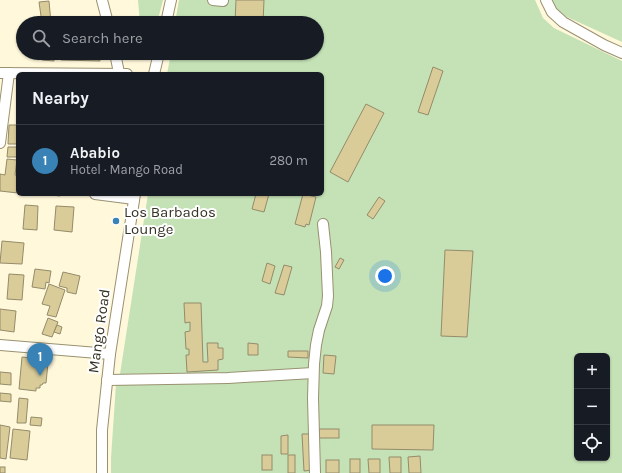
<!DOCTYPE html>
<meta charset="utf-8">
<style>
body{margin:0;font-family:Karla,sans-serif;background:#20242c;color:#f1f3f6}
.controls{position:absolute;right:12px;bottom:12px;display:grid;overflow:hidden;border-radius:6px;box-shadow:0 1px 3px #0004}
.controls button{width:36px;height:36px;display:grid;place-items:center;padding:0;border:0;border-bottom:1px solid #363941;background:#171b24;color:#f1f3f6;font:20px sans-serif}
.you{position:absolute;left:385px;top:276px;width:14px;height:14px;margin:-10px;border:3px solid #fff;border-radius:50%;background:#1a73e8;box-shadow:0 0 0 6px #1a73e833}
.badge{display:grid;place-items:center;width:26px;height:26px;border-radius:50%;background:#3982b6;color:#fff;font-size:13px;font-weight:700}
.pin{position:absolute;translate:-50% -33px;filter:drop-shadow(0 1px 2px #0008)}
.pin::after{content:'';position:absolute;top:21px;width:14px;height:12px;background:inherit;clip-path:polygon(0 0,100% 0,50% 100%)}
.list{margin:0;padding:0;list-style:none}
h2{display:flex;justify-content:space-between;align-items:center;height:52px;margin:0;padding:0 16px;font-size:17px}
h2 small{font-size:13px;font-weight:400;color:#9ea1a6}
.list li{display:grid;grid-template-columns:26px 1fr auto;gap:12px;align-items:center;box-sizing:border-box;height:72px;padding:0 16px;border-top:1px solid #363941}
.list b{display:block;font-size:15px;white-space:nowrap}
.list p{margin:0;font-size:13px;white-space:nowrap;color:#9ea1a6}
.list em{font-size:13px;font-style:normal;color:#9ea1a6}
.icon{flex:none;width:22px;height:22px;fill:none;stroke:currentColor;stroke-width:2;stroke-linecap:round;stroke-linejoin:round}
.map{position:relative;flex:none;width:622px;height:473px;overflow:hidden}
.search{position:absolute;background:#171b24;box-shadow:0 1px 3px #0004;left:16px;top:16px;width:308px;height:44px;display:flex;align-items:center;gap:10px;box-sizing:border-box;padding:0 14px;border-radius:22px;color:#9ea1a6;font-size:15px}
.panel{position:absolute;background:#171b24;box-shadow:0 1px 3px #0004;left:16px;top:72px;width:308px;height:124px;border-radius:6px}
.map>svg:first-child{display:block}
.green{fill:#c4e2b6;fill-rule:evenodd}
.building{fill:#dacc99;stroke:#948b6a}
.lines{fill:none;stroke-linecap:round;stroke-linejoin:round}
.minor-casing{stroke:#9a9171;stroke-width:12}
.minor{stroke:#fff;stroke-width:10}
.poi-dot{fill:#3982b6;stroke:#fff;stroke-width:1.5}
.labels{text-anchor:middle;stroke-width:4;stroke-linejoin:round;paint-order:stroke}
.poi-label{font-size:15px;fill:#363325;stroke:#fff;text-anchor:start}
.street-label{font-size:15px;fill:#363325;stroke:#fff}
</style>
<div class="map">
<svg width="622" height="473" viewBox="0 0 622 473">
<rect width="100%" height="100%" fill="#fff8db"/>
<g class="green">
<polygon points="138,0 163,0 157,23 140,23"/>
<path d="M179 0H535L543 18 554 28 622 61V473H111V458L116 384 251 374H120L148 194H322V74H167L171 53H317V23H175ZM577 356H607V458H577Z"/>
<polygon points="551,0 622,0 622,42 565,16 557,9"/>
</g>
<g class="building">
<polygon points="236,0 264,0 263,23 235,23"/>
<polygon points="49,1 51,23 42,23 39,2"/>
<polygon points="43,53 54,53 54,61 42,60"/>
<polygon points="61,53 100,53 100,61 61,60"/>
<polygon points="433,67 443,71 428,115 418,112"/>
<polygon points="366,104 384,113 348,182 330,172"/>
<polygon points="9,125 18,125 17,144 8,144"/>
<polygon points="8,147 18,147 18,157 7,157"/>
<polygon points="7,159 17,160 15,175 18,176 18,193 0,191 0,174 5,175"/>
<polygon points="44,194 60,194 60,196"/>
<polygon points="256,194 269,194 264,212 252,209"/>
<polygon points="303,194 316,197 309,225 306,224 305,227 295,224"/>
<polygon points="379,197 385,201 373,219 367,215"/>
<polygon points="25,205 38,206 37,230 23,229"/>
<polygon points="56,206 74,207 72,232 54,230"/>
<polygon points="2,241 24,243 22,264 0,263"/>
<polygon points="445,250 473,251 467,337 441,336"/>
<polygon points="340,258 344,260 339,269 335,267"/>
<polygon points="267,263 275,266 270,284 262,281"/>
<polygon points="284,265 292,267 284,295 275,293"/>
<polygon points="35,269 51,271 49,283 46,282 45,289 32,287"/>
<polygon points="63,272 80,276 76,294 67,292 67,288 59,286"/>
<polygon points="9,274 24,275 22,300 7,299"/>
<polygon points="49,284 65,290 56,317 47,315 50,306 42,304"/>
<polygon points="184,303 201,303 203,362 208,362 207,343 218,343 218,348 223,348 223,359 218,360 218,370 187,372 186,355 189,355 189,349 186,349 185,332 190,331 190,322 185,323"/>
<polygon points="0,309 16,311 14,332 0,330"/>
<polygon points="48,318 58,322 52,337 42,334"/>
<polygon points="57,325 62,327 60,334 54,332"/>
<polygon points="248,343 258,344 258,355 248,355"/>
<polygon points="288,351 308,351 308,358 288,357"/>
<polygon points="324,355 336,356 334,374 323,373"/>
<polygon points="22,357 39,359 39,362 48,363 46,383 43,383 42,385 40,385 40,388 36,388 36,391 19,389"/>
<polygon points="0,372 11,373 11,385 0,384"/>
<polygon points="0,393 11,394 11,402 0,401"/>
<polygon points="19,398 28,399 26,423 17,423"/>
<polygon points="31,417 42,418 41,426 30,425"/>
<polygon points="0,425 10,427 6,459 0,458"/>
<polygon points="372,425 434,425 433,450 372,449"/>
<polygon points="13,429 30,431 27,460 10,458"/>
<rect x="319" y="429" width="20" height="9"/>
<polygon points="302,434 311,434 312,470 304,471"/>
<polygon points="288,435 288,454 281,454 281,436"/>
<rect x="262" y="455" width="10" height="15"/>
<rect x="288" y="455" width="7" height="18"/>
<polygon points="420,456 421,473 409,473 408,457"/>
<polygon points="389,457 401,457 401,473 390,473"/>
<rect x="350" y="459" width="10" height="14"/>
<polygon points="368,459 380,459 380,473 369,473"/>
<rect x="326" y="460" width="13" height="13"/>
<rect x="0" y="467" width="5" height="6"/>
</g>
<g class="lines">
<defs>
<g id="minor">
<polyline points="102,0 108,23"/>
<polyline points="213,0 223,1"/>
<polyline points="546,0 552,12 563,22 604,45 622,53"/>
<polyline points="166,23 171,0"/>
<polyline points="115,53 119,73"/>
<polyline points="0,73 127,74"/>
<polyline points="154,74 159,53"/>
<polyline points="0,143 9,73"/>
<polyline points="95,194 134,199"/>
<polyline points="0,345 110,354"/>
<polyline points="107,380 228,378 313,373"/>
<polyline points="102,473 102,430 110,354 135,194"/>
<polyline points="315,473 313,398 314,364 316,345 319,330 327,306 328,296 326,252 323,224"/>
</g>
</defs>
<use href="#minor" class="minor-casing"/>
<use href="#minor" class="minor"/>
</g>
<circle class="poi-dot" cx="116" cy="221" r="4"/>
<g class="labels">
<g class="poi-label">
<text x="124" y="217">Los Barbados<tspan x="124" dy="17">Lounge</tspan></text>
</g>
<g class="street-label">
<text transform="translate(99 331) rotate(-82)" y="5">Mango Road</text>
</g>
</g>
</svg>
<div class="controls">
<button>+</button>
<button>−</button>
<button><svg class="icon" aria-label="locate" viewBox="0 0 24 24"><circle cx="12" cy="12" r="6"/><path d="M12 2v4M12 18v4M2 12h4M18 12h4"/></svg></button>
</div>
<div class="you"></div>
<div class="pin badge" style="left:40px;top:376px">1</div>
<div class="search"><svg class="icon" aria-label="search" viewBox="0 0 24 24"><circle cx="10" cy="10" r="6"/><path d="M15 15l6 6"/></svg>Search here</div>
<section class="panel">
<h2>Nearby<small></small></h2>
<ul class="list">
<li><span class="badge">1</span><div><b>Ababio</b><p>Hotel · Mango Road</p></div><em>280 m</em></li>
</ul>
</section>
</div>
